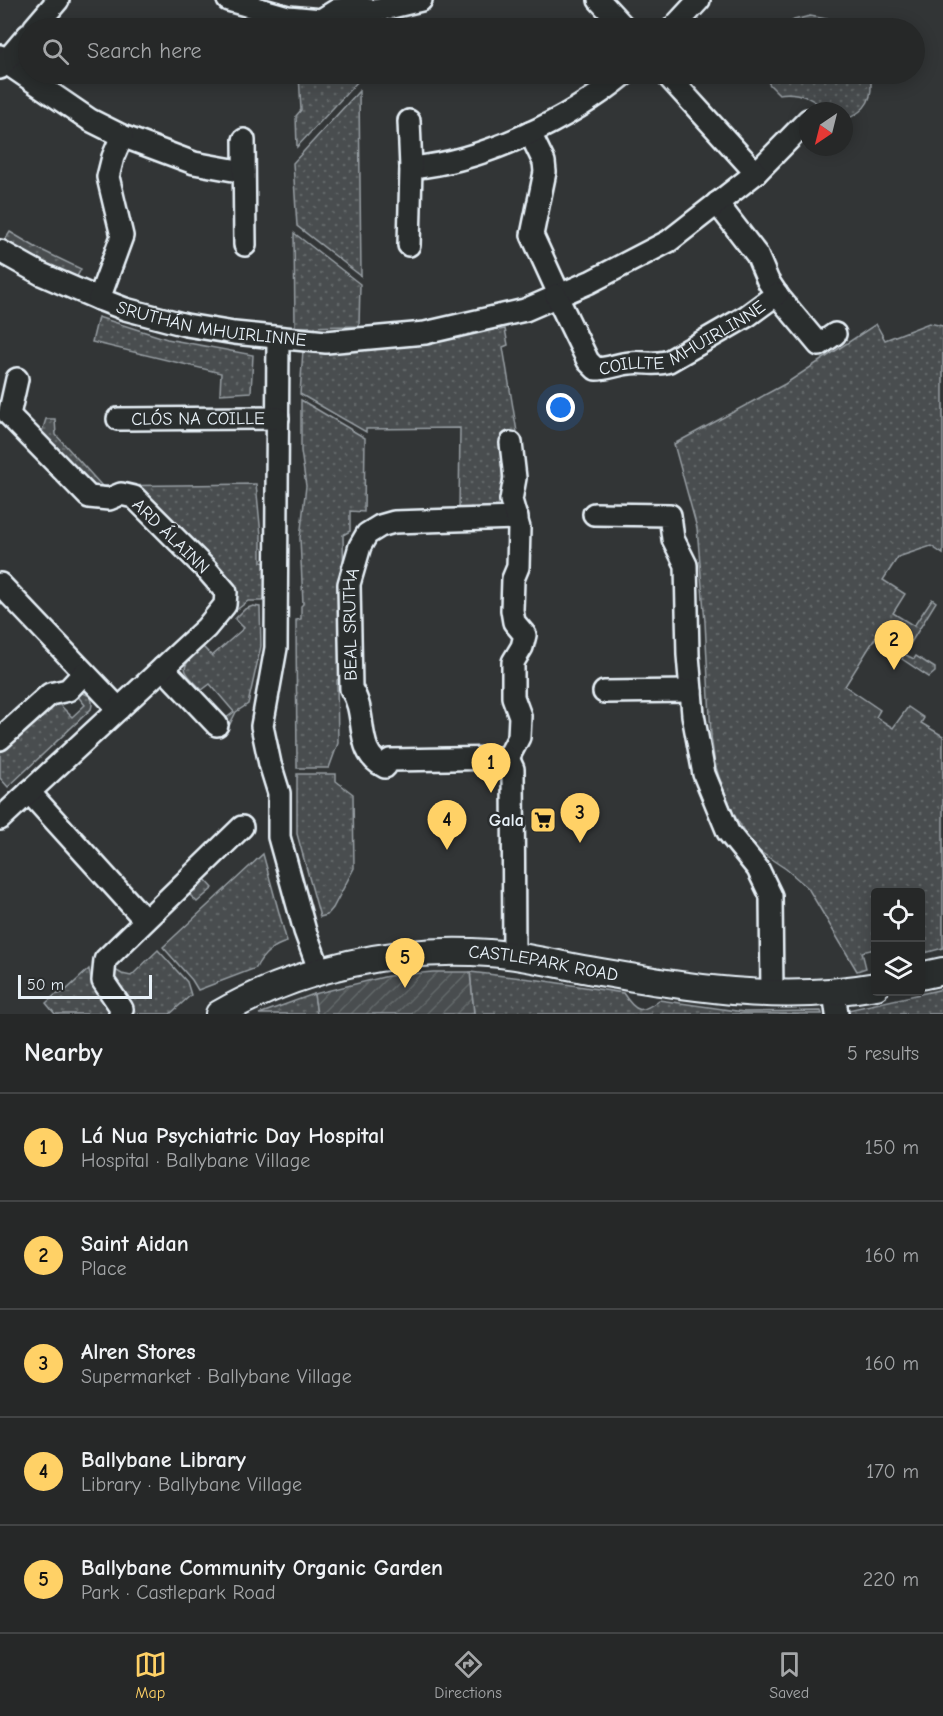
<!DOCTYPE html>
<meta charset="utf-8">
<style>
body{margin:0;font-family:"Comic Neue",sans-serif;background:#323434;color:#f1f3f6}
.controls{position:absolute;right:18px;bottom:18px;display:grid;overflow:hidden;border-radius:6px;box-shadow:0 3px 15px #0003}
.controls button{width:54px;height:54px;display:grid;place-items:center;padding:0;border:0;border-bottom:2px solid #424445;background:#262828;color:#f1f3f6;font:30px sans-serif}
.compass{position:absolute;left:799px;top:102px;width:54px;height:54px;border-radius:50%;background:#262828;box-shadow:0 3px 15px #0003;rotate:215deg}
.scale{position:absolute;left:18px;bottom:15px;width:134px;box-sizing:border-box;padding-left:6px;border:3px solid #e8f1f8;border-top:0;font-size:16px;line-height:21px;white-space:nowrap;color:#e8f1f8;-webkit-text-stroke:4px #2a2d2e;paint-order:stroke}
.you{position:absolute;left:561px;top:408px;width:21px;height:21px;margin:-15px;border:4px solid #fff;border-radius:50%;background:#1a73e8;box-shadow:0 0 0 9px #1a73e833}
.badge{display:grid;place-items:center;width:39px;height:39px;border-radius:50%;background:#ffd166;color:#111;font-size:20px;font-weight:700}
.pin{position:absolute;translate:-50% -50px;filter:drop-shadow(0 2px 3px #0008)}
.pin::after{content:'';position:absolute;top:32px;width:21px;height:18px;background:inherit;clip-path:polygon(0 0,100% 0,50% 100%)}
.list{margin:0;padding:0;list-style:none}
h2{display:flex;justify-content:space-between;align-items:center;height:78px;margin:0;padding:0 24px;font-size:26px}
h2 small{font-size:20px;font-weight:400;color:#a4a6a8}
.list li{display:grid;grid-template-columns:39px 1fr auto;gap:18px;align-items:center;box-sizing:border-box;height:108px;padding:0 24px;border-top:2px solid #424445}
.list b{display:block;font-size:22px;white-space:nowrap}
.list p{margin:0;font-size:20px;white-space:nowrap;color:#a4a6a8}
.list em{font-size:20px;font-style:normal;color:#a4a6a8}
.icon{flex:none;width:33px;height:33px;fill:none;stroke:currentColor;stroke-width:2;stroke-linecap:round;stroke-linejoin:round}
.map{position:relative;flex:none;width:943px;height:1014px;overflow:hidden}
.search{position:absolute;background:#262828;box-shadow:0 3px 15px #0003;left:18px;right:18px;top:18px;height:66px;display:flex;align-items:center;gap:15px;box-sizing:border-box;padding:0 21px;border-radius:33px;color:#a4a6a8;font-size:22px}
.sheet{height:618px;background:#262828}
nav{display:flex;justify-content:space-around;align-items:center;box-sizing:border-box;height:84px;border-top:2px solid #424445;background:#262828;font-size:16px;color:#a4a6a8}
nav a{display:grid;justify-items:center;gap:3px}
nav .on{color:#ffd166}
.map>svg:first-child{display:block}
.grass{fill:url(#grass-dots);stroke:#989fa4;stroke-width:1.5}
.garden{fill:url(#garden-furrows);stroke:#989fa4;stroke-width:1.5}
.lines{fill:none;stroke-linecap:round;stroke-linejoin:round}
.minor-casing{stroke:#e8f1f8;stroke-width:26}
.tertiary-casing{stroke:#e8f1f8;stroke-width:30}
.minor{stroke:#2a2d2e;stroke-width:21}
.tertiary{stroke:#2a2d2e;stroke-width:26}
.labels{text-anchor:middle;stroke-width:5;stroke-linejoin:round;paint-order:stroke}
.street-label{font-size:18px;fill:#e8f1f8;stroke:#2a2d2e}
.poi-label{font-size:18px;font-weight:bold;fill:#e8f1f8;stroke:#2a2d2e;text-anchor:end}
</style>
<div class="map">
<svg width="943" height="1014" viewBox="0 0 943 1014">
<defs>
<pattern id="grass-dots" width="8" height="8" patternUnits="userSpaceOnUse" patternTransform="scale(1.5)"><rect width="8" height="8" fill="#494d4f"/><path d="M2 2h.1M6 6h.1" fill="none" stroke="#636769" stroke-width="1.8" stroke-linecap="round"/></pattern>
<pattern id="garden-furrows" width="10" height="10" patternUnits="userSpaceOnUse" patternTransform="scale(1.5)"><rect width="10" height="10" fill="#494d4f"/><path d="M-1 1l2-2M0 10L10 0M9 11l2-2" fill="none" stroke="#636769"/></pattern>
</defs>
<rect width="100%" height="100%" fill="#323536"/>
<filter id="ink" filterUnits="userSpaceOnUse"><feTurbulence type="fractalNoise" baseFrequency=".0167" numOctaves="2"/><feDisplacementMap in="SourceGraphic" scale="12" xChannelSelector="R" yChannelSelector="G"/><feConvolveMatrix kernelMatrix="1 2 1 2 8 2 1 2 1" color-interpolation-filters="sRGB"/></filter>
<g filter="url(#ink)">
<g class="grass">
<polygon points="810,16 848,23 851,28 780,28 794,20"/>
<polygon points="299,74 359,74 359,80 297,147 296,116 301,110"/>
<path d="M763 74H870C874 98 868 110 845 120L844 111H827C813 98 798 91 779 94L770 85Z"/>
<polygon points="359,91 361,276 297,226 293,163"/>
<polygon points="10,232 37,248 81,269 75,280 38,259 6,245 5,240"/>
<polygon points="294,233 360,284 359,326 295,327"/>
<polygon points="98,317 167,339 253,355 251,392 220,394 221,373 92,342"/>
<polygon points="929,323 943,326 943,554 931,546 898,557 883,580 905,594 893,613 914,626 932,599 936,602 907,649 879,632 845,686 880,710 876,717 893,728 908,707 924,718 921,723 943,736 943,948 921,954 920,892 876,892 875,949 862,952 866,968 857,971 808,888 786,869 759,851 748,838 733,813 719,777 715,764 711,736 705,622 697,528 674,444 785,384 876,324 885,340"/>
<polygon points="496,327 500,330 505,329 508,345 503,347 518,438 502,442 502,505 491,510 459,510 460,428 366,429 366,432 300,394 303,350 381,349 425,342"/>
<polygon points="301,400 365,438 364,512 350,511 350,531 343,535 345,674 337,680 338,743 329,768 297,768 296,620 301,619 301,606 303,604 300,538 306,486 301,451"/>
<polygon points="46,419 55,419 56,435 102,486 256,484 261,535 261,562 266,563 265,601 248,601 234,612 236,601 174,523 94,487 57,448 41,435"/>
<path d="M253 606 260 607 261 646 248 704 236 712 230 724 225 719 234 712 210 684 202 690C180 667 179 669 203 647L212 656 244 628 235 619 245 609Z"/>
<polygon points="904,654 914,659 916,656 935,668 935,672 929,677 902,659"/>
<path d="M82 693C91 695 94 700 91 709L8 787 0 778V748L46 703 57 702 72 717 85 705 76 694Z"/>
<polygon points="297,774 336,774 336,781 353,794 354,868 333,908 327,915 320,917 297,834"/>
<path d="M263 854 287 942C274 945 262 955 256 968L198 990 192 980 163 947Z"/>
<polygon points="204,878 213,888 197,902 188,893"/>
<path d="M158 950 187 982 191 995 170 1014H131C131 998 113 990 112 968L122 974 131 976Z"/>
<polygon points="89,969 92,985 107,1004 110,1014 55,1014 46,1003 55,995 64,992"/>
<path d="M470 972 539 980 623 993C636 1013 641 1014 659 1000L744 1012 821 1011 822 1014H474Z"/>
<polygon points="943,989 943,1014 848,1014 848,1010"/>
<polygon points="314,994 317,1014 259,1014"/>
</g>
<polygon class="garden" points="433,972 470,972 474,1014 317,1014 314,994 388,976"/>
<g class="lines">
<defs>
<g id="minor">
<polyline points="228,0 288,17 321,20 337,10 359,8 375,11 421,0"/>
<polyline points="599,0 625,28"/>
<polyline points="34,28 58,0"/>
<polyline points="673,28 699,0"/>
<polyline points="0,56 5,62 90,120 122,136 194,163 244,172"/>
<polyline points="0,68 28,35"/>
<polyline points="530,133 544,162 545,172 532,235 559,294"/>
<polyline points="244,140 245,245"/>
<path d="M411 168C484 161 569 120 625 74"/>
<polyline points="756,173 808,120"/>
<polyline points="717,203 757,255 768,281 778,296 819,345 835,334"/>
<polyline points="409,245 411,168 409,121"/>
<path id="s1" d="M0 251 41 274 99 299 125 309 186 325 234 333 326 342 425 333 525 310 590 282 669 241 756 173 666 74"/>
<path id="s2" d="M556 295 588 361 596 369C608 369 618 364 630 363 643 361 656 366 669 361L747 316 777 294"/>
<polyline points="99,299 122,236 108,177 113,157 122,136"/>
<polyline points="278,338 276,648 262,726 270,764 279,793 279,837 305,931 320,972"/>
<path id="s3" d="M118 419 278 418"/>
<polyline points="594,514 670,515 673,539 686,565 688,655 693,715 704,774 728,832 758,869 771,896 772,994"/>
<polyline points="0,584 119,709"/>
<polyline points="163,668 217,725"/>
<polyline points="604,692 691,691"/>
<polyline points="0,739 50,694 68,690 84,673"/>
<path id="s4" d="M508 758 390 760 385 767C353 752 369 715 351 689L349 584 360 546 367 534 380 526 394 522 517 518"/>
<polyline points="508,758 519,737 520,716 513,697 513,662 522,647 525,635 514,622 512,610 513,579 518,567 519,528 511,500 515,478 511,443"/>
<polyline points="508,758 513,769 514,957"/>
<polyline points="29,792 145,920"/>
<polyline points="0,819 206,628 225,605 226,592 207,570 134,497 121,494 109,499 89,497 9,415 17,379"/>
<polyline points="834,992 837,1014"/>
<polyline points="120,1014 122,1009 103,981 105,960 242,827"/>
</g>
<g id="tertiary">
<polyline points="920,976 943,971"/>
<path id="s5" d="M219 1014C299 968 398 946 489 953 521 955 552 963 583 969 680 986 777 1004 876 986"/>
</g>
</defs>
<use href="#minor" class="minor-casing"/>
<use href="#tertiary" class="tertiary-casing"/>
<use href="#minor" class="minor"/>
<use href="#tertiary" class="tertiary"/>
</g>
</g>
<defs>
<symbol id="supermarket-square" viewBox="-11 -11 22 22"><rect x="-9" y="-9" width="18" height="18" rx="4" fill="#ffd166" stroke="#2a2d2e"/><path d="M-6-5.5h2.5l.6 2H6L4.5 2H-2.5L-4.4-4H-6ZM-1.5 3.2a1.3 1.3 0 1 0 .1 0ZM3 3.2a1.3 1.3 0 1 0 .1 0Z" fill="#111"/></symbol>
</defs>
<g fill-rule="evenodd">
<use href="#supermarket-square" x="528" y="805" width="30" height="30"/>
</g>
<g class="labels">
<g class="street-label">
<text dy="6" stroke="none"><textPath href="#s1" startOffset="226">SRUTHÁN MHUIRLINNE</textPath></text>
<text dy="6" stroke="none"><textPath href="#s2" startOffset="178">COILLTE MHUIRLINNE</textPath></text>
<text dy="6" stroke="none"><textPath href="#s3" startOffset="80">CLÓS NA COILLE</textPath></text>
<text transform="translate(171 536) rotate(44)" y="6">ARD ÁLAINN</text>
<text dy="6" stroke="none"><textPath href="#s4" startOffset="280">BEAL SRUTHA</textPath></text>
<text dy="6" stroke="none"><textPath href="#s5" startOffset="336">CASTLEPARK ROAD</textPath></text>
</g>
<g class="poi-label">
<text x="524" y="826">Gala</text>
</g>
</g>
</svg>
<div class="controls">
<button><svg class="icon" aria-label="locate" viewBox="0 0 24 24"><circle cx="12" cy="12" r="6"/><path d="M12 2v4M12 18v4M2 12h4M18 12h4"/></svg></button>
<button><svg class="icon" aria-label="layers" viewBox="0 0 24 24"><path d="M12 4l9 5-9 5-9-5zM3 14l9 5 9-5"/></svg></button>
</div>
<svg class="compass" viewBox="-18 -18 36 36"><path d="M0-13l5 13h-10z" fill="#e53935"/><path d="M0 13l5-13h-10z" fill="#a4a6a8"/></svg>
<div class="scale">50 m</div>
<div class="you"></div>
<div class="pin badge" style="left:491px;top:793px">1</div>
<div class="pin badge" style="left:894px;top:670px">2</div>
<div class="pin badge" style="left:580px;top:843px">3</div>
<div class="pin badge" style="left:447px;top:850px">4</div>
<div class="pin badge" style="left:405px;top:988px">5</div>
<div class="search"><svg class="icon" aria-label="search" viewBox="0 0 24 24"><circle cx="10" cy="10" r="6"/><path d="M15 15l6 6"/></svg>Search here</div>
</div>
<section class="sheet">
<h2>Nearby<small>5 results</small></h2>
<ul class="list">
<li><span class="badge">1</span><div><b>Lá Nua Psychiatric Day Hospital</b><p>Hospital · Ballybane Village</p></div><em>150 m</em></li>
<li><span class="badge">2</span><div><b>Saint Aidan</b><p>Place</p></div><em>160 m</em></li>
<li><span class="badge">3</span><div><b>Alren Stores</b><p>Supermarket · Ballybane Village</p></div><em>160 m</em></li>
<li><span class="badge">4</span><div><b>Ballybane Library</b><p>Library · Ballybane Village</p></div><em>170 m</em></li>
<li><span class="badge">5</span><div><b>Ballybane Community Organic Garden</b><p>Park · Castlepark Road</p></div><em>220 m</em></li>
</ul>
</section>
<nav>
<a class="on"><svg class="icon" aria-label="map" viewBox="0 0 24 24"><path d="M3 6l6-2 6 2 6-2v14l-6 2-6-2-6 2zM9 4v14M15 6v14"/></svg>Map</a>
<a><svg class="icon" aria-label="directions" viewBox="0 0 24 24"><path d="M12 3l9 9-9 9-9-9zM9 14v-3h6M13 9l2 2-2 2"/></svg>Directions</a>
<a><svg class="icon" aria-label="saved" viewBox="0 0 24 24"><path d="M7 4h10v16l-5-4-5 4z"/></svg>Saved</a>
</nav>
